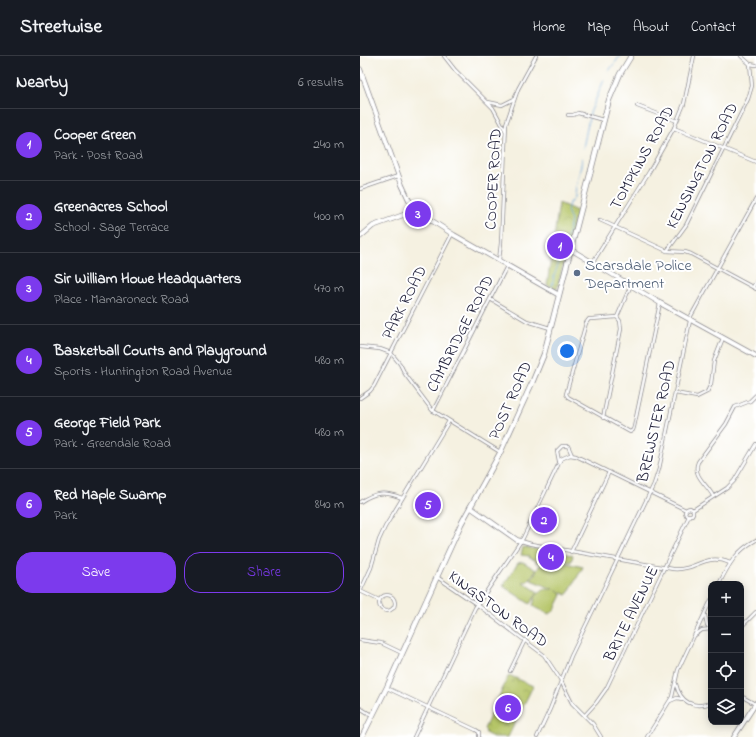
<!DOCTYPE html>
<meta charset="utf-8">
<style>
body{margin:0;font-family:"Indie Flower",sans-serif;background:#242831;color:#f1f3f6}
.controls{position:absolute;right:12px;bottom:12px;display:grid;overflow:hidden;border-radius:8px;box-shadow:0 2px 10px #0003}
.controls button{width:36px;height:36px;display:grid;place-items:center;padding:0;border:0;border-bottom:1px solid #363941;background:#171b24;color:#f1f3f6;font:20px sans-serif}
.you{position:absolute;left:207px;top:295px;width:14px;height:14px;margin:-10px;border:3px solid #fff;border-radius:50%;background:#1a73e8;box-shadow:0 0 0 6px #1a73e833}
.badge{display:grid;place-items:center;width:26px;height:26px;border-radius:50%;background:#7c3aed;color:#fff;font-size:13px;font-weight:700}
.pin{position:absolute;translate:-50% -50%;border:2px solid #fff;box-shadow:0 1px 4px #0006}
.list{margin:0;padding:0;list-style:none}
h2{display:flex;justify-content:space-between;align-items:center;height:52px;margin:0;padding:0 16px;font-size:17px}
h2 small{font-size:13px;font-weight:400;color:#9ea1a6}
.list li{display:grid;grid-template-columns:26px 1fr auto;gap:12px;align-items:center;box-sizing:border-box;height:72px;padding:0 16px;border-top:1px solid #363941}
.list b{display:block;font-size:15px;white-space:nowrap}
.list p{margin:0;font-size:13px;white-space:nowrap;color:#9ea1a6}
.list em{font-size:13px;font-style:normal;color:#9ea1a6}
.actions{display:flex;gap:8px;padding:12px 16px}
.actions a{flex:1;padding:9px 0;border:1px solid #7c3aed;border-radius:16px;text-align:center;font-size:14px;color:#7c3aed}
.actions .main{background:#7c3aed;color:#fff}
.icon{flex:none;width:22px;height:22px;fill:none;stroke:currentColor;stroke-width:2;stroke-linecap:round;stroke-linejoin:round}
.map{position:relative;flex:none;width:396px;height:681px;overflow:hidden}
header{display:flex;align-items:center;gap:24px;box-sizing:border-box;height:56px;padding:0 20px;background:#171b24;border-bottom:1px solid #363941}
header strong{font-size:19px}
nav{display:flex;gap:22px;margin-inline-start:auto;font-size:14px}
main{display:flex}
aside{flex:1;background:#171b24}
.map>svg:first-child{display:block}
.grass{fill:#b5c568;stroke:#6c7452}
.park{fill:url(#park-crowns);stroke:#6c7452}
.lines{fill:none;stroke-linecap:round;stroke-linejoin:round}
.stream{stroke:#6ca6dc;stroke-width:1}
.street-casing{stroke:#8c8a8e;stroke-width:4}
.secondary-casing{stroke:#8c8a8e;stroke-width:5.5}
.primary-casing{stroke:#8c8a8e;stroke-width:6}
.street{stroke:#fff;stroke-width:2.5}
.secondary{stroke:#fff;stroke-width:4}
.primary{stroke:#fff;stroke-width:4.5}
.service-dot{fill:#5c6f8a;stroke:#fff;stroke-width:1.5}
.labels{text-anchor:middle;stroke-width:4;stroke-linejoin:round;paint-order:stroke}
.street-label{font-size:16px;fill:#22223b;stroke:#fff}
.service-label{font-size:16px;fill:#4e5e75;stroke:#fff;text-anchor:start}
</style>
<header>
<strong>Streetwise</strong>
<nav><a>Home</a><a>Map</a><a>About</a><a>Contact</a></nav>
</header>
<main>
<aside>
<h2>Nearby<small>6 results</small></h2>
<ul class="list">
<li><span class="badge">1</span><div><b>Cooper Green</b><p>Park · Post Road</p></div><em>240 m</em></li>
<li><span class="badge">2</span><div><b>Greenacres School</b><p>School · Sage Terrace</p></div><em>400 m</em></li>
<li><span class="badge">3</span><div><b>Sir William Howe Headquarters</b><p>Place · Mamaroneck Road</p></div><em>470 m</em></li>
<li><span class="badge">4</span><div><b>Basketball Courts and Playground</b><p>Sports · Huntington Road Avenue</p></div><em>480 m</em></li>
<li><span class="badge">5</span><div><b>George Field Park</b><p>Park · Greendale Road</p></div><em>480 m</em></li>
<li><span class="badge">6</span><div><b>Red Maple Swamp</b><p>Park</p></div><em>840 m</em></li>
</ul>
<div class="actions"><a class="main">Save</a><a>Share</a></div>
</aside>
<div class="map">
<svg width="396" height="681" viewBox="0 0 396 681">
<defs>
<pattern id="park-crowns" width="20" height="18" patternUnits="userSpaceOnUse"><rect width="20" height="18" fill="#b5c568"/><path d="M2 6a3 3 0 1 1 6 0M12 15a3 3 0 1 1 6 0" fill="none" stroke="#9ba95b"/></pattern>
</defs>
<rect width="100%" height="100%" fill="#fff"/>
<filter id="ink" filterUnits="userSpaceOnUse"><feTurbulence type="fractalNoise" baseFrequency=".025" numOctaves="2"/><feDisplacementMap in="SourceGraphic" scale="8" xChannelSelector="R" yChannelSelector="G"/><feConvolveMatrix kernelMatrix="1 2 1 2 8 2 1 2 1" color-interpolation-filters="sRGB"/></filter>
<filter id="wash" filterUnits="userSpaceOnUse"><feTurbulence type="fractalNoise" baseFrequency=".012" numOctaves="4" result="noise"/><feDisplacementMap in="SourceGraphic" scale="16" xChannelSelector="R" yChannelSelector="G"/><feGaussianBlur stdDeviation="0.9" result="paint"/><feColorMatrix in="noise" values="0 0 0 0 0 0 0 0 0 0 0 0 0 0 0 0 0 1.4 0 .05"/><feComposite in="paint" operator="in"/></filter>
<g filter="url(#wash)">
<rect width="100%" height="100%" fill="#f5f1e1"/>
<g class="grass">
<polygon points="163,491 213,499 211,506 201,505 199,510 176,506 176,504 170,503 169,500 161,499"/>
<polygon points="163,506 176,514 168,525 163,526 178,536 176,539 184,533 193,533 171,524 180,509 200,513 201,506 223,511 207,539 196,534 202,539 194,555 189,558 173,550 176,539 170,548 143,530 158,507"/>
</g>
<g class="park">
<polygon points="199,147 217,155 197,233 187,229"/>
<polygon points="149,619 173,630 148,681 133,681 125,677 126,675 124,673"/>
</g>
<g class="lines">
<g class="stream">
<polyline points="248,16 260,0"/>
<polyline points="223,92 230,57 244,24"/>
<path d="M192 230 194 220 201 201 204 184 207 181 211 165 207 154 209 148 215 141C215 128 221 115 222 102"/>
</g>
</g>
</g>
<g filter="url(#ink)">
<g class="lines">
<defs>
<g id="street">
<polyline points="84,0 95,14 133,52 145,74"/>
<polyline points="381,0 390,8 396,9"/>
<polyline points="128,46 142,49 154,43"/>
<polyline points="277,50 317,65"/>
<polyline points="208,59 213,59 218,57 243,64"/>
<polyline points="314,72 396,106"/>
<polyline points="0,133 38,120"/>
<polyline points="240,164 307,195 325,196 331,198 396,233"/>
<polyline points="307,195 326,169 388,43 392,30 390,8"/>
<polyline points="139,204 141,187 146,68 158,33 176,0"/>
<polyline points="233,206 289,116 314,72 324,48 334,0"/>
<polyline points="393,231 396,226"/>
<polyline points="130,243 167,265 190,272"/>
<polyline points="257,261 232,263 229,263 226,267 206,338 208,341 270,376 273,374 274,371 300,247"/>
<polyline points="257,261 271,229"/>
<polyline points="0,291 20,293 31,297 40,308 45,318 72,354 140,396"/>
<polyline points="315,337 337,341 347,336 351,328 354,305 363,282"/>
<polyline points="0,342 10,335 14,330 92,178"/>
<polyline points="73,355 147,210"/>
<polyline points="243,362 261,273 260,265 257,261"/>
<polyline points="199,405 197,395 202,390 208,390 212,399"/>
<path d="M353 440C347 428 332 420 338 406L366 368 375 351 390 345 396 339"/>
<path d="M0 446C15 436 25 435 42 442"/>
<polyline points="333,454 330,452 327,453 325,456 326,459 332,459 333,457 333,454 367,432 374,425 396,388"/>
<path d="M161 485 171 488 313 513C337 515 345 496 370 507"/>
<polyline points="211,496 249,416"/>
<polyline points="77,521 119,550 184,599 200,623 212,647 233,668 241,681"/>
<path d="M359 528C369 508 376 495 396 484"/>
<polyline points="0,535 19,544"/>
<polyline points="0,536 11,512 19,484 25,471 89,365"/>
<circle cx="27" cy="547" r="8"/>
<polyline points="345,559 347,569 351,573"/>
<polyline points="381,571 396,556"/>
<polyline points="335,579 342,574 351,573"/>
<polyline points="0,584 21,587 42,597"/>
<polyline points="150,615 165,584"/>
<path d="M316 628C320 646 333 653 351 647"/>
<polyline points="27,632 116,674 119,676 119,681"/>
<polyline points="381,640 395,648"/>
<polyline points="310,645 317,642 322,643"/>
<polyline points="0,652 13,660"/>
<polyline points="225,659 236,647 246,633 329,460"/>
<polyline points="54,681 115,552 163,482 201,403 210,399 216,400 326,454"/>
<polyline points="177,681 190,653 211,600 294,428 299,413 331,260 396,143"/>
<polyline points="287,681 312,641 318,614 351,544"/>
</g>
<g id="secondary">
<polyline points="0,13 42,129 49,144 60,157 94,179 199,239"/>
<polyline points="0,181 13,170 57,154"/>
<polyline points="210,193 300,247 396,300"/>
<polyline points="110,451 157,484 161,485"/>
<polyline points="374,681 396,647"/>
</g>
<polyline id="primary" points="2,681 27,631 101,468 140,397 172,327 184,298 249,44 260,18 271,0"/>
</defs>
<use href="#street" class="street-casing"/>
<use href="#secondary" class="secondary-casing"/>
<use href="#primary" class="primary-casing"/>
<use href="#street" class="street"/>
<use href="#secondary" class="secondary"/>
<use href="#primary" class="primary"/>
</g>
</g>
<circle class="service-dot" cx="217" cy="217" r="4"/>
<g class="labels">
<g class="street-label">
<text transform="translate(281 101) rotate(-61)" y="6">TOMPKINS ROAD</text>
<text transform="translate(341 109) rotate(-63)" y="6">KENSINGTON ROAD</text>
<text transform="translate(132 123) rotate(-87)" y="6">COOPER ROAD</text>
<text transform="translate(43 246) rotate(-63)" y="6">PARK ROAD</text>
<text transform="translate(99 277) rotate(-63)" y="6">CAMBRIDGE ROAD</text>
<text transform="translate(149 344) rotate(-66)" y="6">POST ROAD</text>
<text transform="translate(295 365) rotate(-77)" y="6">BREWSTER ROAD</text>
<text transform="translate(139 552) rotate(36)" y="6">KINGSTON ROAD</text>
<text transform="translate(270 557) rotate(-64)" y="6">BRITE AVENUE</text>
</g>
<g class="service-label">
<text x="225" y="214">Scarsdale Police<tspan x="225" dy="18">Department</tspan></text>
</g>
</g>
</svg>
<div class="controls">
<button>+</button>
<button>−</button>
<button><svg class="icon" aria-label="locate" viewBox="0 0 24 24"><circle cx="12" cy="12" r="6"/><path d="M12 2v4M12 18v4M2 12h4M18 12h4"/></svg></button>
<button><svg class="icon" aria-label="layers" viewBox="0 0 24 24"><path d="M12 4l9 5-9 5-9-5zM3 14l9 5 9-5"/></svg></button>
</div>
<div class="you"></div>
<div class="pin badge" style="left:200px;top:190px">1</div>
<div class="pin badge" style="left:184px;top:464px">2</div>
<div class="pin badge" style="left:58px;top:158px">3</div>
<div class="pin badge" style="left:191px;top:501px">4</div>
<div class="pin badge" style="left:68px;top:449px">5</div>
<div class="pin badge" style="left:148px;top:652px">6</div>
</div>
</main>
